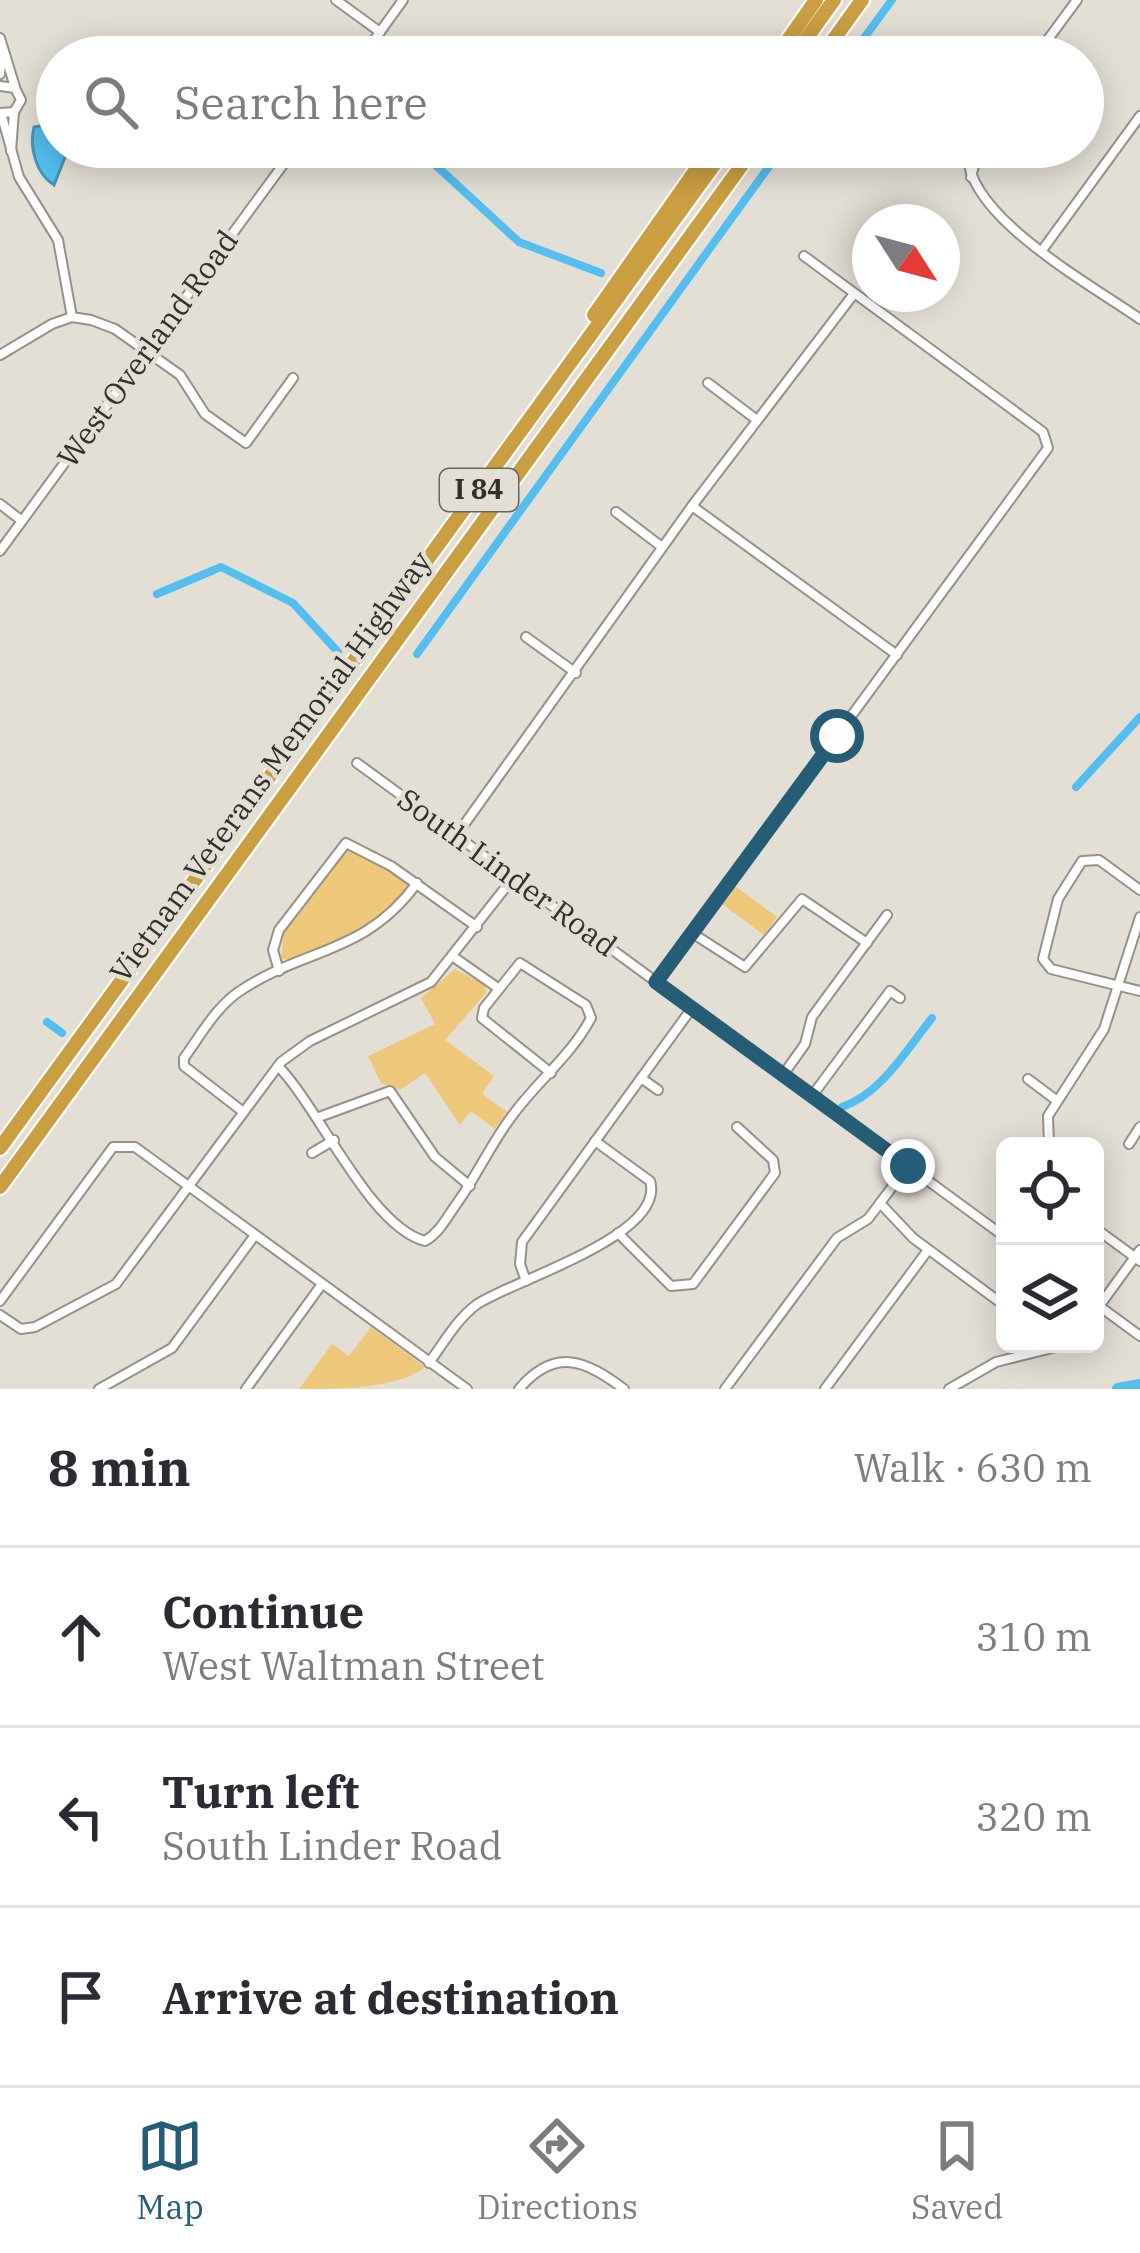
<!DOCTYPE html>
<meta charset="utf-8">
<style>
body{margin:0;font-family:"IBM Plex Serif",serif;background:#f2f2f3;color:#2b2b33}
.controls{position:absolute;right:36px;bottom:36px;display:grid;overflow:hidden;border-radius:18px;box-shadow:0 6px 30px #0003}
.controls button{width:108px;height:108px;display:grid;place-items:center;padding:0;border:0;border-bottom:3px solid #e1e1e2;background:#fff;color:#2b2b33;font:60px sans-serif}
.compass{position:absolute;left:852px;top:204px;width:108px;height:108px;border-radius:50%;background:#fff;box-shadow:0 6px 30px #0003;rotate:126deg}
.stop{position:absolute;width:36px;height:36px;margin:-27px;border:9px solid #255d77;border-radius:50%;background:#fff}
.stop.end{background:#255d77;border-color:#fff;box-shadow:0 3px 12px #0008}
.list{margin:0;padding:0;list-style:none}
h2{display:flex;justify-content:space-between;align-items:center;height:156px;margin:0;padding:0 48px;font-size:51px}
h2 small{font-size:39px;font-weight:400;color:#7c7c81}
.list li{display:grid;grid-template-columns:78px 1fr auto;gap:36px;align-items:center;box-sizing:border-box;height:180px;padding:0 48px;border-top:3px solid #e1e1e2}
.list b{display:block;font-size:45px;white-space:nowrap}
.list p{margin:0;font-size:39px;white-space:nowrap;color:#7c7c81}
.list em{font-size:39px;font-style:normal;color:#7c7c81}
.icon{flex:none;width:66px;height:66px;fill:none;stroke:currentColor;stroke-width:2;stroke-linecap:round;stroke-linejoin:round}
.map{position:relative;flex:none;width:1140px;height:1389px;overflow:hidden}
.search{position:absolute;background:#fff;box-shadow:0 6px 30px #0003;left:36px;right:36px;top:36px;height:132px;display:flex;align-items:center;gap:30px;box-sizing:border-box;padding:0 42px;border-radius:66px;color:#7c7c81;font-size:45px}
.sheet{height:696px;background:#fff}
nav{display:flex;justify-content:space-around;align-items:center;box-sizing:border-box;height:168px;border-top:3px solid #e1e1e2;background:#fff;font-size:33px;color:#7c7c81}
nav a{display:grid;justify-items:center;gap:6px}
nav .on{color:#255d77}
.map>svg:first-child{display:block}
.green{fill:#eec87a}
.water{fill:#53beef;stroke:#4993b4;stroke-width:3}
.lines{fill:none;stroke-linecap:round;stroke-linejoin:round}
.canal{stroke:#53beef;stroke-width:8}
.river{stroke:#53beef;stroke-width:12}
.minor-casing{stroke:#959188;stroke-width:12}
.highway-casing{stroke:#fff;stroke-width:18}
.minor{stroke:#fff;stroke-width:8}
.highway{stroke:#c99f41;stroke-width:14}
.route{stroke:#255d77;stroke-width:15}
.labels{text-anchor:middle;stroke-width:9;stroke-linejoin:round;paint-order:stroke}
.shield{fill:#e4dfd5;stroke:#67645f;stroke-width:3}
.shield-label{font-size:27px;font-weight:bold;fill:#32302c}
.street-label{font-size:30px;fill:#32302c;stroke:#e4dfd5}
</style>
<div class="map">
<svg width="1140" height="1389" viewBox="0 0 1140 1389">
<rect width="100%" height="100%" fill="#e4dfd5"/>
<g class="green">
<path d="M354 847 406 880 407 890C376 928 335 942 291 961L281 958 284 931 344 849Z"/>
<polygon points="735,886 777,917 764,935 722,904"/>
<polygon points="455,969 485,985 486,993 445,1040 494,1076 482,1094 507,1112 495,1129 471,1111 460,1125 425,1073 400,1090 381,1083 368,1056 435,1024 421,998"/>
<path d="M371 1327 425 1367C398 1389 339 1389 299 1389L332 1344 349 1356Z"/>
</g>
<path class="water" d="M51 124 57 126V147H69L54 185C36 174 29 147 34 127Z"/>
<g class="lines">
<g class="canal">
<polyline points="850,57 892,0"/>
<polyline points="416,147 519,242 601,273"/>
<polyline points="157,594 221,567 293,603 338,652"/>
<polyline points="417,654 783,147"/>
<polyline points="1076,787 1140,717"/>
<polyline points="47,1022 62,1033"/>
<path d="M842 1107C882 1093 906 1050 932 1018"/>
</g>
<polyline class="river" points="1118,1389 1140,1385"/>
<defs>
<g id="minor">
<polyline points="336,0 380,32"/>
<polyline points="0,38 15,87"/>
<polyline points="362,57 403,0"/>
<polyline points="1035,57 1077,0"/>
<polyline points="0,74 3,48"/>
<polyline points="0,86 15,88 21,100 14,112 0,113"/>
<polyline points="1,113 19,177 58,240 72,317"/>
<path d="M969 147C956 211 1092 285 1140 319"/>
<polyline points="11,151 14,112"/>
<polyline points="971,177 979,147"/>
<polyline points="1043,249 1140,116"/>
<polyline points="0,355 52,324 72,317 91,320 115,329 180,375 205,414 246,443 293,378"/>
<polyline points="708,383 757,420"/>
<polyline points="0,504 22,521"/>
<polyline points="692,506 897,655"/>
<polyline points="616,512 662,547"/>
<polyline points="0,551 296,147"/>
<polyline points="526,637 576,673"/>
<polyline points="357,763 1005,1237"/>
<polyline points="456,836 692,506 853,295"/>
<polyline points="1140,890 1099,860 1082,861 1058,899 1043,959 1051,969 1140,991"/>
<polyline points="692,933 745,967 802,899 867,943"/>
<polyline points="455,958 498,988"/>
<polyline points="279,971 273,950 279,930 346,843 391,866 477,927"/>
<polyline points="656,982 1048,448 1043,432 804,256"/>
<path d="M278 1066C320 1109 369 1226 425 1241 439 1233 446 1219 455 1206 477 1176 492 1141 515 1112 540 1079 572 1054 591 1018L586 1005 520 963 484 1008 482 1018 551 1073"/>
<polyline points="783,1075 805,1044 812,1017 887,915"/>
<polyline points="641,1078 658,1090"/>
<polyline points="1028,1079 1056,1100"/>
<polyline points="812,1096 890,991 900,998"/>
<path d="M242 1111 184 1066V1058C200 1036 215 1009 237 993 303 947 364 956 417 883"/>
<polyline points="319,1117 390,1091 435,1157 470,1186"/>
<polyline points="1129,1144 1140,1127"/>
<polyline points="1049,1146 1048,1116 1104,1029 1140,917"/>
<polyline points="312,1153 334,1140"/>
<polyline points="880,1203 913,1238 1005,1306"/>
<polyline points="1095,1228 1140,1261"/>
<polyline points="618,1233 671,1286 693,1284 775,1173 773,1160 737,1127"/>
<polyline points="526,1281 520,1264 522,1242 692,1008"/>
<polyline points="0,1301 113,1147 135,1147 467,1389"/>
<polyline points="1095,1303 1140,1336"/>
<polyline points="1095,1312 1140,1250"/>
<polyline points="0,1315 21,1329 35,1327 116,1284 281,1062 310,1041 431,982 513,878"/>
<path d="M429 1363C443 1344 457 1319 476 1305 510 1281 667 1236 650 1181L595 1141"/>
<polyline points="99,1389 172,1348 255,1235"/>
<polyline points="246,1389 322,1284"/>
<path d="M519 1389C556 1346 586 1361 624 1389"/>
<polyline points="725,1389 837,1238 868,1219 908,1166"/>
<polyline points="825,1389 928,1250"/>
<polyline points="949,1389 996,1362 1068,1344"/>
</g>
<g id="highway">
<polyline points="776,57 816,0"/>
<polyline points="793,57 834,0"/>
<polyline points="821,57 862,0"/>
<polyline points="594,315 712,147"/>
<polyline points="0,1148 727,147"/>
<polyline points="0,1187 755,147"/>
</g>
</defs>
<use href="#minor" class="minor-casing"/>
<use href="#highway" class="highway-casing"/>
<use href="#minor" class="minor"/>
<use href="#highway" class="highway"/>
</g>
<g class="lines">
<polyline class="route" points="837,736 656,982 908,1166"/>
</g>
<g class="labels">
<rect class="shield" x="440" y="469" width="78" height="42" rx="9"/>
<g class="shield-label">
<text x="479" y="499">I 84</text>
</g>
<g class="street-label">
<text transform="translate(148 349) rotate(-54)" y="10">West Overland Road</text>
<text transform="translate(271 767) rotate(-54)" y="10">Vietnam Veterans Memorial Highway</text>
<text transform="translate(507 873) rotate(36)" y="10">South Linder Road</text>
</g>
</g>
</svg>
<div class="controls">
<button><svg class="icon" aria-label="locate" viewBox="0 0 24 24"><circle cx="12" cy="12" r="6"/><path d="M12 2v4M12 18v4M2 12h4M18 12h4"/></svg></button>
<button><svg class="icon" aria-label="layers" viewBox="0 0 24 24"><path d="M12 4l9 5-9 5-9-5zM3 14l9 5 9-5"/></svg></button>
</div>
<svg class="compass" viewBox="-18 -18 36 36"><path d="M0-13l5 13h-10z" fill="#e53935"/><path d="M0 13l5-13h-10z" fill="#7c7c81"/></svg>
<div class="stop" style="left:837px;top:736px"></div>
<div class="stop end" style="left:908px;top:1166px"></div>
<div class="search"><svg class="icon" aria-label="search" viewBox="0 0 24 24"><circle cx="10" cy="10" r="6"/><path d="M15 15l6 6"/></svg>Search here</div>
</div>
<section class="sheet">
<h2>8 min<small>Walk · 630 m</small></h2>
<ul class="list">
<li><svg class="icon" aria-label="ahead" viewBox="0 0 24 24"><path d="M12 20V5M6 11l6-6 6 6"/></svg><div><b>Continue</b><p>West Waltman Street</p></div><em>310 m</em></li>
<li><svg class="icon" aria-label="left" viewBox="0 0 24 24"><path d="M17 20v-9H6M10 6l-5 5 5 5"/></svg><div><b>Turn left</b><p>South Linder Road</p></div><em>320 m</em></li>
<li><svg class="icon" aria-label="arrive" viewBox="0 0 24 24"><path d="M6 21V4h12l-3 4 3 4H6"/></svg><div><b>Arrive at destination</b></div></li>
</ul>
</section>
<nav>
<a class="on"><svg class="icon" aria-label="map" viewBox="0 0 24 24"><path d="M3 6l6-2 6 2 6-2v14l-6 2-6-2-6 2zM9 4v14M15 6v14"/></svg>Map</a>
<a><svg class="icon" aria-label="directions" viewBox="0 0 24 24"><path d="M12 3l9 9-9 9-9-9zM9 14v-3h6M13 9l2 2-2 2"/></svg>Directions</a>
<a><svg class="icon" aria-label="saved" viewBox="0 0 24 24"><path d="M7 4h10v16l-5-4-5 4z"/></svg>Saved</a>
</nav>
